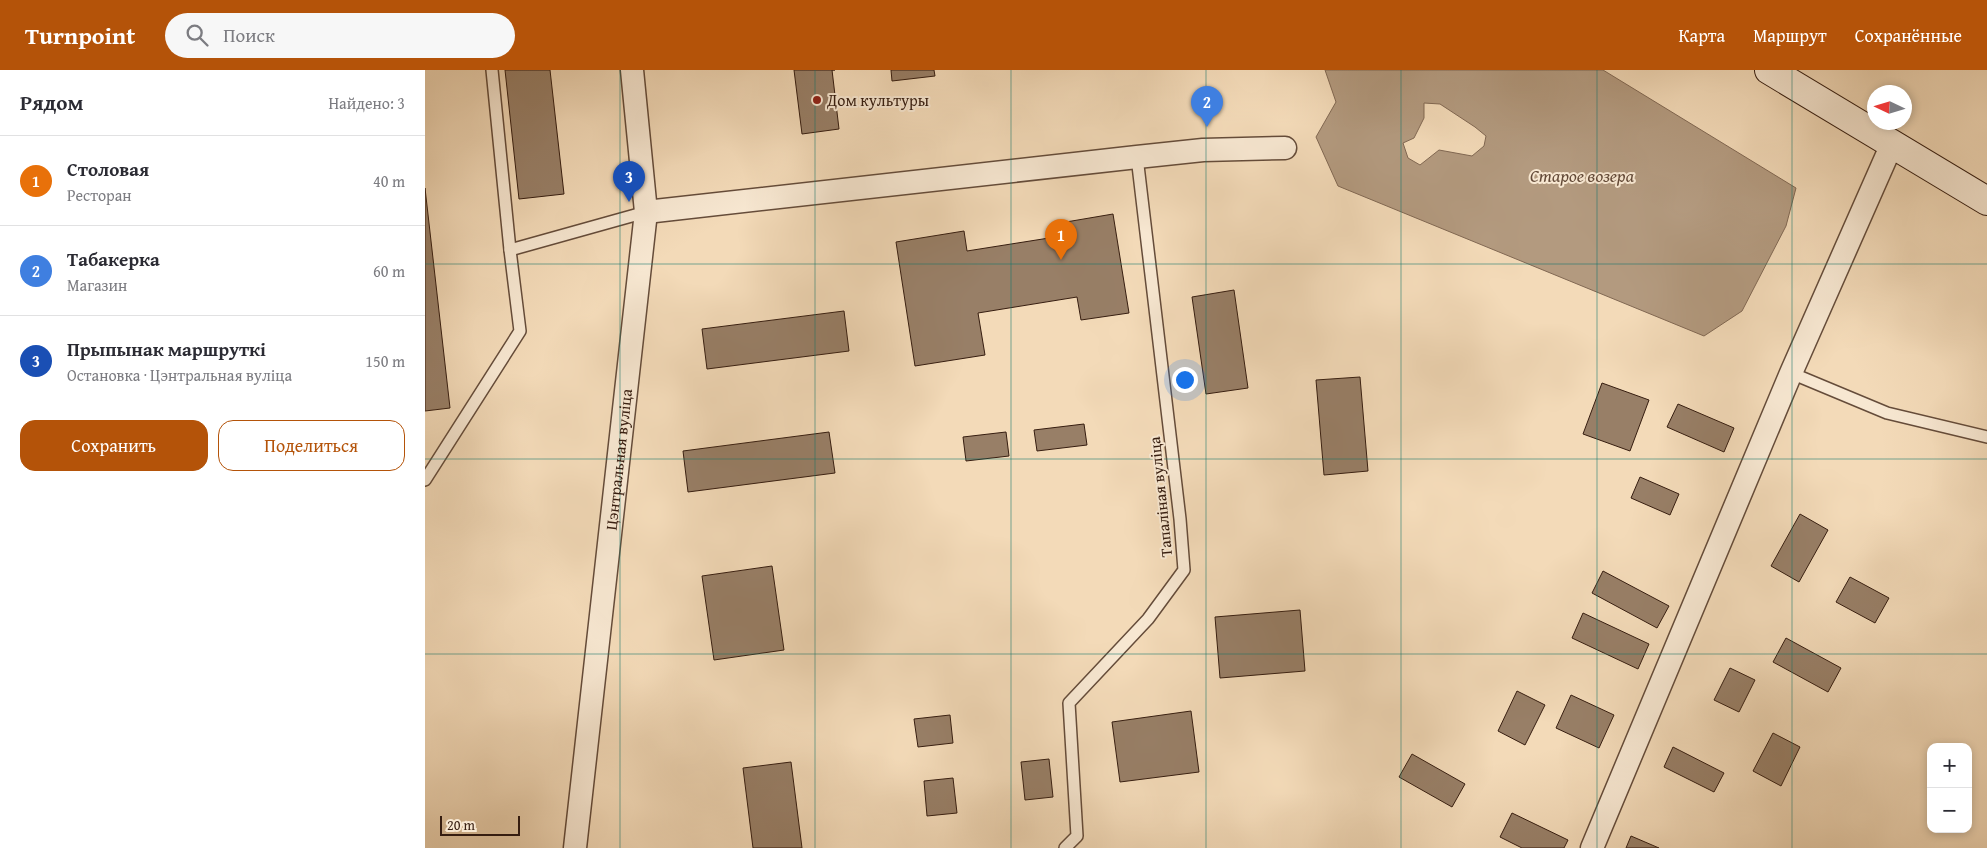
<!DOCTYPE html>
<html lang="ru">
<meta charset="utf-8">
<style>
body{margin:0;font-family:"Gentium Book Plus",serif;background:#f7f7f7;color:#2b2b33}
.controls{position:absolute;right:15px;bottom:15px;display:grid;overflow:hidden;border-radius:10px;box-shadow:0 2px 8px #0003}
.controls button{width:45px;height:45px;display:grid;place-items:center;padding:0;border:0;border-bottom:1px solid #e1e1e2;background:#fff;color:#2b2b33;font:25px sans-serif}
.compass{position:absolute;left:1442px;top:15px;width:45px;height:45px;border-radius:50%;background:#fff;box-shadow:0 2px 8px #0003;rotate:274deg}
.scale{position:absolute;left:15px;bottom:12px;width:80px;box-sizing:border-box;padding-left:5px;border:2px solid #361d10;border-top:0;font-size:14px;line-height:18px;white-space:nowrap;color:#361d10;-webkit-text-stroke:4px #f7e7d1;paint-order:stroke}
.you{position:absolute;left:759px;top:309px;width:18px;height:18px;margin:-12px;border:4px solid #fff;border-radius:50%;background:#1a73e8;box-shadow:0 0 0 8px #1a73e833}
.badge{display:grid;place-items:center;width:32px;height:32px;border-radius:50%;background:#b45309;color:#fff;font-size:16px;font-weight:700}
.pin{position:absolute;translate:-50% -41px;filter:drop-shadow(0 1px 2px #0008)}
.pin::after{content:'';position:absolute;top:26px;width:18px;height:15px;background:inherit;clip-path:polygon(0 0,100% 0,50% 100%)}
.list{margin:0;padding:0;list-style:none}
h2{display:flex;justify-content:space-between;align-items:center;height:65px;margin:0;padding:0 20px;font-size:21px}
h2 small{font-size:16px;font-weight:400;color:#7c7c81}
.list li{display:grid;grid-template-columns:32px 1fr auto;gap:15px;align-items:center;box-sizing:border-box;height:90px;padding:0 20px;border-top:1px solid #e1e1e2}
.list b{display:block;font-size:19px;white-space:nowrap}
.list p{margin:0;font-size:16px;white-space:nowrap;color:#7c7c81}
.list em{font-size:16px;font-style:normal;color:#7c7c81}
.actions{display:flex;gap:10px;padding:15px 20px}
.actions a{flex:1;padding:11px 0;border:1px solid #b45309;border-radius:15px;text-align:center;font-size:18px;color:#b45309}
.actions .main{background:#b45309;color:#fff}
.icon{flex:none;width:28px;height:28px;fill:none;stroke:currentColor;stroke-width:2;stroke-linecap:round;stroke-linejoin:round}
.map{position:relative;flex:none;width:1562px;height:778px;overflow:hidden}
header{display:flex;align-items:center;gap:30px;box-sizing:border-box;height:70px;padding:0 25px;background:#b45309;color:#fff}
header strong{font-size:24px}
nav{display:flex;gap:28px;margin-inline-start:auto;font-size:18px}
.search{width:350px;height:45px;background:#f7f7f7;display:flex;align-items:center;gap:12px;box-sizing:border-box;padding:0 18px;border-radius:28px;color:#7c7c81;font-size:19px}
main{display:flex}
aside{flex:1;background:#fff}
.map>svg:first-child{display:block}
.water{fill:#b39a7f;stroke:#816853;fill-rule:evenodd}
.building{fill:#987f67;stroke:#361d10}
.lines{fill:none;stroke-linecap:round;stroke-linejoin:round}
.service-casing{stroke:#654c3a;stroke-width:14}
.minor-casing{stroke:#654c3a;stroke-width:25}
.secondary-casing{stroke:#361d10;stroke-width:30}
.service{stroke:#f7e7d1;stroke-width:11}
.minor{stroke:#f7e7d1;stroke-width:22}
.secondary{stroke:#f7e7d1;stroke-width:28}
.grid{fill:none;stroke:#0f766e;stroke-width:1;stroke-opacity:0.55}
.poi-dot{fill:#8f2418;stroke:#f7e7d1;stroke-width:2}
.labels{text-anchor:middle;stroke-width:4;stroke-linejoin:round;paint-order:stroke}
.poi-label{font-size:16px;fill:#361d10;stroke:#f7e7d1;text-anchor:start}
.street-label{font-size:16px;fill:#361d10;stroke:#f7e7d1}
.water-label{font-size:18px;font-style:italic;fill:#624937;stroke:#f7e7d1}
</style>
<header>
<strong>Turnpoint</strong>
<div class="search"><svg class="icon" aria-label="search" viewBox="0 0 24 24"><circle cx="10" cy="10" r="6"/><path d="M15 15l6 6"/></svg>Поиск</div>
<nav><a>Карта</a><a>Маршрут</a><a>Сохранённые</a></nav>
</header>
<main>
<aside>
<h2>Рядом<small>Найдено: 3</small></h2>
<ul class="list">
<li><span class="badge" style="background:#e8710a">1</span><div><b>Столовая</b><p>Ресторан</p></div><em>40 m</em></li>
<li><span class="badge" style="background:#3f7fe0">2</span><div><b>Табакерка</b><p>Магазин</p></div><em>60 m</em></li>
<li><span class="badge" style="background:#1a4fb4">3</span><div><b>Прыпынак маршруткі</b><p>Остановка · Цэнтральная вуліца</p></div><em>150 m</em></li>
</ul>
<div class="actions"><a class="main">Сохранить</a><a>Поделиться</a></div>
</aside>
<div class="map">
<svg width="1562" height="778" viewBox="0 0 1562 778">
<rect width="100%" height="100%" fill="#f3dab8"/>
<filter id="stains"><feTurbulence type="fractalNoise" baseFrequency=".004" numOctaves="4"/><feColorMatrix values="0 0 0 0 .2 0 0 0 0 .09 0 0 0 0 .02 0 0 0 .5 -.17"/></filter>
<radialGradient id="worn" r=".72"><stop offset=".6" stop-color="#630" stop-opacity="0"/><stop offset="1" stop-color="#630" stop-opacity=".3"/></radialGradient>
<path class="water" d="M900 0H1178L1371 118 1361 156 1317 241 1279 266 913 116 891 67 911 32ZM999 33 1015 34 1050 57 1061 66 1059 76 1047 86 1014 80 995 95 983 88 978 73 989 68 999 48Z"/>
<g class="building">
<polygon points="80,0 125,0 139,124 94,129"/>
<polygon points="369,0 410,0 407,0 414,59 377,64"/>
<polygon points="466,0 509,0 510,6 467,11"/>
<polygon points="0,118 25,338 0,341"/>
<polygon points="688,144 704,243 656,250 652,227 553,243 560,285 490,296 471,172 539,161 542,181 643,165 641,152"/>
<polygon points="809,220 823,318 781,324 767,227"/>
<polygon points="419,241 424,281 282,299 277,259"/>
<polygon points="935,307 943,401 899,405 891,310"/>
<polygon points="1177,313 1224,330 1205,381 1158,364"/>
<polygon points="1253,334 1309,358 1299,382 1242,357"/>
<polygon points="659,354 662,375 612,381 609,360"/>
<polygon points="404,362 410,403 263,422 258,381"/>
<polygon points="581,362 584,386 541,391 538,367"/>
<polygon points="1215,407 1254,424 1245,445 1206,428"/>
<polygon points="1375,444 1403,460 1374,512 1346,496"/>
<polygon points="347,496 359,580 289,590 277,506"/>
<polygon points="1178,501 1244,536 1232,558 1167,523"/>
<polygon points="1425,507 1464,528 1450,553 1411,532"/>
<polygon points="875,540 880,601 795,608 790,547"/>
<polygon points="1158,543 1224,574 1213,599 1147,568"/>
<polygon points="1361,568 1416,598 1403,622 1348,592"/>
<polygon points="1305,598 1330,610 1314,642 1289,630"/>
<polygon points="1092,621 1120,635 1100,675 1073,661"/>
<polygon points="1146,625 1189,645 1174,678 1131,658"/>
<polygon points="766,641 774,702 695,712 687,652"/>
<polygon points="525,645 528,673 493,677 489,649"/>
<polygon points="1348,663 1375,677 1356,716 1328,701"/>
<polygon points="1248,677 1299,703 1289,722 1239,697"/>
<polygon points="987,684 1040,714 1027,737 974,707"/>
<polygon points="624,689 628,727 600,730 596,692"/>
<polygon points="366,692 377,778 328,778 318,698"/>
<polygon points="528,708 532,743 502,746 499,711"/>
<polygon points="1087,743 1143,770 1139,778 1097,778 1075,767"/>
<polygon points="1206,766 1234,778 1201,778"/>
</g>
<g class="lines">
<defs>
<g id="service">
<polyline points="67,0 85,180 221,142"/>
<polyline points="1366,303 1462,343 1562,367"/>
<polyline points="0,410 95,261 85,180"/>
<polyline points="640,778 652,766 644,633 723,549 759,500 755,449 712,87"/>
</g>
<g id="minor">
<polyline points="221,142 712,87 778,80 860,78"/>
<path id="s1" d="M150 778 221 142 207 0"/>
<polyline points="1167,778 1366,303 1467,74"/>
</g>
<polyline id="secondary" points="1344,0 1562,131"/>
</defs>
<use href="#service" class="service-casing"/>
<use href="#minor" class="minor-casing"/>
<use href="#secondary" class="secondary-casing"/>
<use href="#service" class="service"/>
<use href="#minor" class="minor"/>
<use href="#secondary" class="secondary"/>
</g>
<path class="grid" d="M195 0V778M390 0V778M586 0V778M781 0V778M976 0V778M1172 0V778M1367 0V778M0 194H1562M0 389H1562M0 584H1562"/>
<circle class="poi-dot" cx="392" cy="30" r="5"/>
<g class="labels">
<g class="poi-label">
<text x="402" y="36">Дом культуры</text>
</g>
<g class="street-label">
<text dy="6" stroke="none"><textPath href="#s1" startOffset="391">Цэнтральная вуліца</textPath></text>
<text transform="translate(735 427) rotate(-96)" y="6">Тапаліная вуліца</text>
</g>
<g class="water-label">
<text x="1157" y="112">Старое возера</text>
</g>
</g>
<rect width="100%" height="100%" filter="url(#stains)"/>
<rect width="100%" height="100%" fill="url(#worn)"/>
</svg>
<div class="controls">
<button>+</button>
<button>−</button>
</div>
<svg class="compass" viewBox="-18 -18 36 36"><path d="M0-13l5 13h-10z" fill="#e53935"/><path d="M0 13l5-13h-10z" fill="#7c7c81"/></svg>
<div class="scale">20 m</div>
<div class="you"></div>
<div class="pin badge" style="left:636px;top:190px;background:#e8710a">1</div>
<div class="pin badge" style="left:782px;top:57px;background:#3f7fe0">2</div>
<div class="pin badge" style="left:204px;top:132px;background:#1a4fb4">3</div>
</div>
</main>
